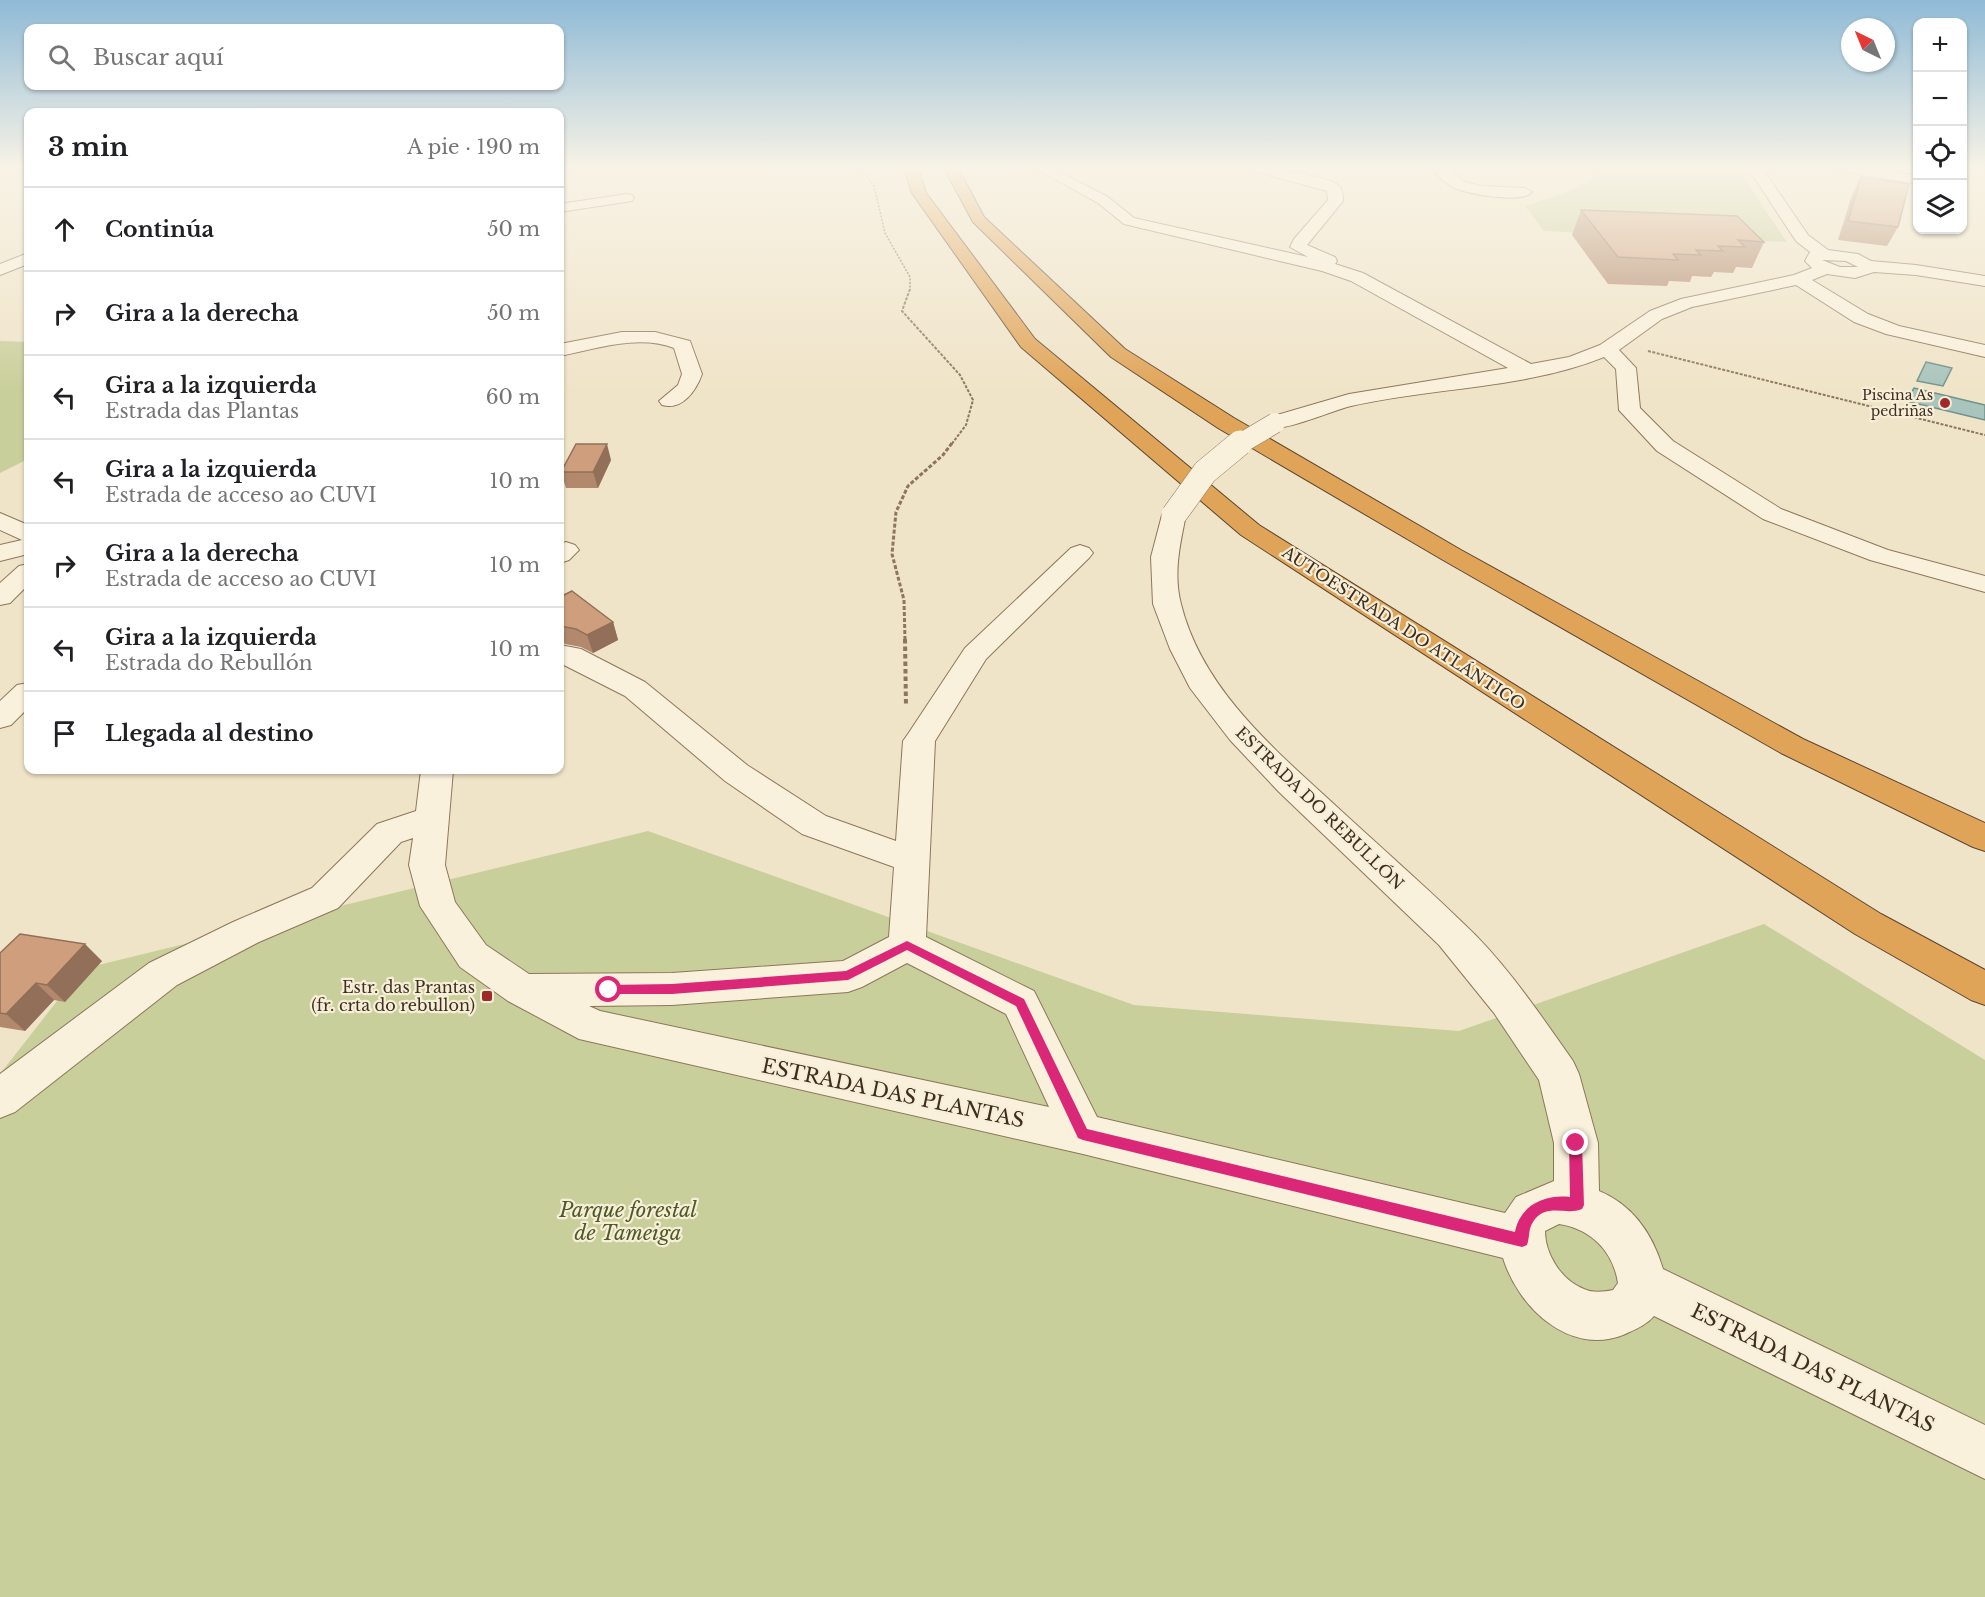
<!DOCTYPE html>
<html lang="es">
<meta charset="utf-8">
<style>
body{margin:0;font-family:"Libre Baskerville",serif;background:#f2f2f2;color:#202124}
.controls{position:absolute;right:18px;top:18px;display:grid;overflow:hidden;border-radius:12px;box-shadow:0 2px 4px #0004}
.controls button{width:54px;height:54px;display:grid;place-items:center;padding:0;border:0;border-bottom:2px solid #e0e0e0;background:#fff;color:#202124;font:30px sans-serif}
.compass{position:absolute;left:1841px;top:18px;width:54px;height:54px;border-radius:50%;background:#fff;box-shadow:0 2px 4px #0004;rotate:317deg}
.stop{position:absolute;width:18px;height:18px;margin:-14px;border:4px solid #db2777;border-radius:50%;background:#fff}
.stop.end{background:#db2777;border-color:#fff;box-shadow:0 2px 6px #0008}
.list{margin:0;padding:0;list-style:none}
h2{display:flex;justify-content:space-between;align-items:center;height:78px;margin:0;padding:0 24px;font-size:26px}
h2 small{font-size:20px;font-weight:400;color:#757577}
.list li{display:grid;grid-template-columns:39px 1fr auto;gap:18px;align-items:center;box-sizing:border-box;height:84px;padding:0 24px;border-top:2px solid #e0e0e0}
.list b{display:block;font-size:22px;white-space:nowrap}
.list p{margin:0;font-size:20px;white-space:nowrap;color:#757577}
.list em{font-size:20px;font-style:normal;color:#757577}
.icon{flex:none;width:33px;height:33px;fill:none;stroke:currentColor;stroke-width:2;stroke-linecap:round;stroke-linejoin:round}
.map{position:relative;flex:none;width:1985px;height:1597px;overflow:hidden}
.search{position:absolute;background:#fff;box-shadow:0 2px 4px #0004;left:24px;top:24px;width:540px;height:66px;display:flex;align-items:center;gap:15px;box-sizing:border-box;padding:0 21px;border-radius:12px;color:#757577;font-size:22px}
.panel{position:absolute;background:#fff;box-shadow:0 2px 4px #0004;left:24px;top:108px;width:540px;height:666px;border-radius:12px}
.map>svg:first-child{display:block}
.green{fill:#c9cf9b}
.water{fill:#a9c4bc;stroke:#6f938a;stroke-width:1.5}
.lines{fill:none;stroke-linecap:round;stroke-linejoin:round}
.minor-casing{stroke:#8d765c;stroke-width:2}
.highway-casing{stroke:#5b4430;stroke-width:2}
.path-far3{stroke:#8d765c;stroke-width:1.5;stroke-dasharray:2 1.5;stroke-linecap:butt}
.path-far2{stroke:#8d765c;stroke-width:2;stroke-dasharray:3 1.5;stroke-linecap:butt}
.path-far1{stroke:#8d765c;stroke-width:3;stroke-dasharray:4 2;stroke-linecap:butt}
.path{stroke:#8d765c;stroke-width:4;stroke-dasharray:4.5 3;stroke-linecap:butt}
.minor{fill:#faf1dc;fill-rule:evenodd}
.highway{fill:#e0a458;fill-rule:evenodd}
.minor-bridge-far1-casing{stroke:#8d765c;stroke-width:21;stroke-linecap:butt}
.minor-bridge-casing{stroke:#8d765c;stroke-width:26;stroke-linecap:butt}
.minor-bridge-far1{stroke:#faf1dc;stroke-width:20}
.minor-bridge{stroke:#faf1dc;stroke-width:25}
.wall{fill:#b2896c}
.shaded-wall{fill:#916f58}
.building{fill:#cf9f7d;stroke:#916f58;stroke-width:1.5}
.route{fill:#db2777}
.poi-dot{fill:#9e2a2b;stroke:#f7eed8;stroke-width:2}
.labels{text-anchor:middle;stroke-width:4.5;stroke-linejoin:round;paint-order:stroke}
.far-poi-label{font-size:14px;fill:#3d2e20;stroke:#f7eed8;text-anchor:end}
.street-label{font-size:16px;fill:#3d2e20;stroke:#f7eed8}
.poi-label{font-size:16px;fill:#3d2e20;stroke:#f7eed8;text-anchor:end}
.near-street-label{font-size:20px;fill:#3d2e20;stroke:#f7eed8}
.near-park-label{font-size:20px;font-style:italic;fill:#4d5a26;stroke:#f7eed8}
</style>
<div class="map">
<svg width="1985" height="1597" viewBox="0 0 1985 1597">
<rect width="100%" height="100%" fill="#f0e4c8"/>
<g class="green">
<path d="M1606 168H1737L1787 242 1544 231 1525 206C1553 196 1584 189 1606 168Z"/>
<polygon points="0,341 28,342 28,459 0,473"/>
<polygon points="648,831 1134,1005 1459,1031 1764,924 1985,1060 1985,1597 0,1597 0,1074 82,969"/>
</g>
<g class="water">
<polygon points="1926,362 1952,368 1943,386 1917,381"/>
<polygon points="1914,388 1985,405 1985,420 1906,401"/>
</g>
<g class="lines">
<defs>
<g id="minor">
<path d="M1035 168H1052L1108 197 1134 218 1308 257 1290 247 1294 239 1328 200 1327 191 1252 171 1250 168C1265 167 1332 176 1340 187 1343 191 1343 197 1343 201L1307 245 1335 257 1337 261 1335 264 1363 273 1531 364 1569 357 1600 345 1650 311 1681 299 1794 275 1812 268 1805 261 1810 252 1796 241 1748 168H1762L1808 235 1828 250 1858 254 1871 261 1916 265 1985 276V286L1916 275 1874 272 1855 278 1827 274 1812 280 1868 314 1899 326 1985 345V357L1886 334 1854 322 1796 285 1692 307 1662 319 1619 350 1636 368 1640 408 1673 441 1781 509 1888 550 1985 576V592L1870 560 1763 519 1657 451 1619 410 1616 369 1604 357C1525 389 1434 387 1351 406 1331 411 1284 432 1267 428L1264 423 1267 418 1349 394 1508 368 1351 281 1322 271 1124 224 1098 203ZM1822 260 1846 261 1858 267H1840Z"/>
<path d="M1441 168H1457L1452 173 1465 182 1481 186 1525 188 1532 192C1521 204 1469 194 1454 188 1447 184 1441 179 1436 173Z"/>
<polygon points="1838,168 1869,168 1918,176 1918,184 1845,172"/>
<polygon points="627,194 632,195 634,198 632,201 560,212 560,204"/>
<polygon points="28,253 28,264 0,275 0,264"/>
<path d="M622 332H655L690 341 702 374C696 391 682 411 662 405L659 401 678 385 682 374 674 348C638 334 596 349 560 356V344Z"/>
<path d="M1174 508 1183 510 1186 515C1180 544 1173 574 1181 604 1202 689 1275 750 1336 806 1378 845 1422 883 1463 923 1506 963 1539 1013 1573 1061L1579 1074 1598 1143 1599 1191C1633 1205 1653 1235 1663 1269L1985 1425V1479L1654 1316C1645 1326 1636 1329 1623 1335 1569 1356 1518 1307 1503 1258L1083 1154 579 1039 508 1001 460 967 420 906 409 865 413 838 401 842 338 908 259 942 177 985 15 1112 0 1118V1074L149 963 233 922 312 888 377 824 416 811 421 770H453L445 865 455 902 486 945 529 974 672 973 843 961 889 937 894 867 802 834 725 781 625 696 560 663V645L581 649 645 682 747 765 826 816 896 841 903 741 908 734 965 648 1071 548 1080 545 1089 548 1093 553 1089 558 986 659 935 741 926 937 1034 991 1097 1117 1505 1213 1516 1197 1554 1181V1143L1539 1080 1494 1013 1439 945 1279 792 1230 740 1190 688 1170 649 1153 604 1151 557 1162 515 1165 510ZM907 963 1006 1014 1049 1107 600 1011 589 1006 672 1005 848 992 862 987ZM1559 1224C1591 1229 1613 1251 1618 1283L1613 1290C1604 1292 1592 1293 1584 1289 1561 1280 1545 1254 1545 1231Z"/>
<polygon points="0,513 28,525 28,554 0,561 0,545 22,540 0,530"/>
<polygon points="566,542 575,545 579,550 569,560 560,563 560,544"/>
<polygon points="28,564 28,585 10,603 0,605 0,583 19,566"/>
<polygon points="28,683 28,708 11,725 0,728 0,701 17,685"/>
</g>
<g id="highway">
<polygon points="904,168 918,168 926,193 1035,339 1259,525 1881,914 1985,970 1985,1005 1971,1000 1855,934 1241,535 1021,347 912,193"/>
<polygon points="944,168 958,168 984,217 1125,349 1234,418 1461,550 1803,739 1985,823 1985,851 1973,847 1781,753 1443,560 1218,428 1111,357 973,222"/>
</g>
</defs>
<use href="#minor" class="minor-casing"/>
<use href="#highway" class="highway-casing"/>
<polyline class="path-far3" points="861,168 874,186 885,233 910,277 910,290"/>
<g class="path-far2">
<polyline points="910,289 902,311 960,375 973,400 966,425 951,445"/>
<polyline points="1648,351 1985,435"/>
</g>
<polyline class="path-far1" points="905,640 904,600 892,554 896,512 908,486 943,455 952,443"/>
<polyline class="path" points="905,639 906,706"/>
<use href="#minor" class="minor"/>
<use href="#highway" class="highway"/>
<defs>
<polyline id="minor-bridge-far1" points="1238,445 1275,423"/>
<polyline id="minor-bridge" points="1174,515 1205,472 1240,443"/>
</defs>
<use href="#minor-bridge-far1" class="minor-bridge-far1-casing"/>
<use href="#minor-bridge" class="minor-bridge-casing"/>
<use href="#minor-bridge-far1" class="minor-bridge-far1"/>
<use href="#minor-bridge" class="minor-bridge"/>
</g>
<g class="wall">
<polygon points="1861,177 1898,227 1887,246 1838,240 1852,195"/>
<polygon points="1581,210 1764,242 1752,268 1736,267 1733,273 1714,272 1711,277 1692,276 1690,282 1669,281 1667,286 1608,284 1572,235"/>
<polygon points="611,460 598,488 566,488 561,472"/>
<polygon points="560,597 613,622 618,640 593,653 581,647 565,644 560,639"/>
<polygon points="0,953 102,961 65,1002 54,1000 25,1031 0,1027"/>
</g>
<g class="shaded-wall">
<polygon points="607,444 611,460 598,488 593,472"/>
<polygon points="613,622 618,640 593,653 587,635"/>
<polygon points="85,944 102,961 65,1002 47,985"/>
<polygon points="36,983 54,1000 25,1031 6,1014"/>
</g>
<g class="building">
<polygon points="1861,177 1909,184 1898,227 1848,221"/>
<polygon points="1581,210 1737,216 1764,242 1738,240 1745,247 1718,246 1723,251 1696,250 1701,255 1673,254 1678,260 1618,257"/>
<polygon points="576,444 607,444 593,472 561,472"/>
<polygon points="572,591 613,622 587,635 576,629 560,626 560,597"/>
<polygon points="20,934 85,944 47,985 36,983 6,1014 0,1013 0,953"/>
</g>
<linearGradient id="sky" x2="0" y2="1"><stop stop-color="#8fbad6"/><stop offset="0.43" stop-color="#f8f3e6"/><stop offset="1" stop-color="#f8f3e6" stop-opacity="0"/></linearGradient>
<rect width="1985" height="391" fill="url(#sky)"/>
<path class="route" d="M907 941 1024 999 1087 1129 1515 1232C1520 1205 1545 1194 1570 1197L1569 1143 1571 1139 1576 1137 1580 1139 1582 1143 1584 1205 1582 1209C1566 1216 1546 1202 1533 1222 1528 1229 1530 1237 1527 1245L1522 1247 1083 1140 1078 1138 1016 1006 907 950 848 980 672 994H609L603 990 609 985 672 984 846 971Z"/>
<g class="poi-dot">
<circle cx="1945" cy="403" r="6"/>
<rect x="481" y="990" width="12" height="12" rx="3"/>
</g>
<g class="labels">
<g class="far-poi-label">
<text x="1933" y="400">Piscina As<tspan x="1933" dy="16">pedriñas</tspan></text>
</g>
<g class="street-label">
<text transform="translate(1404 628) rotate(33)" y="6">AUTOESTRADA DO ATLÁNTICO</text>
<text transform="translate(1320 808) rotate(44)" y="6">ESTRADA DO REBULLÓN</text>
</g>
<g class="poi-label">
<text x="475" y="993">Estr. das Prantas<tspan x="475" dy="18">(fr. crta do rebullon)</tspan></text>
</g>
<g class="near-street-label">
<text transform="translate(893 1093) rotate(12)" y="7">ESTRADA DAS PLANTAS</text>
<text transform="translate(1813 1368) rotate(26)" y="7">ESTRADA DAS PLANTAS</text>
</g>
<g class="near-park-label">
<text x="628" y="1217">Parque forestal<tspan x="628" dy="23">de Tameiga</tspan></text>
</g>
</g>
</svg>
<div class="controls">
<button>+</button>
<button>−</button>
<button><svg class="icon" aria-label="locate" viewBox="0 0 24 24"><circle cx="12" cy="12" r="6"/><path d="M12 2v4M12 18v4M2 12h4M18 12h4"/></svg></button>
<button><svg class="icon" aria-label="layers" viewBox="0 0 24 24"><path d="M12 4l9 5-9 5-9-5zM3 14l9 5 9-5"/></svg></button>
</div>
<svg class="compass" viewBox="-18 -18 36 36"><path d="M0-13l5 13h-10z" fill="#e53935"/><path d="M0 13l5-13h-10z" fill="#757577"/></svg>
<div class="stop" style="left:609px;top:990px"></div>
<div class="stop end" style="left:1576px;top:1143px"></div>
<div class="search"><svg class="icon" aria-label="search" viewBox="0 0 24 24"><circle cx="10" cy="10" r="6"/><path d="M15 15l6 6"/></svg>Buscar aquí</div>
<section class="panel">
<h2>3 min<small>A pie · 190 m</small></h2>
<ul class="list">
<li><svg class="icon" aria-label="ahead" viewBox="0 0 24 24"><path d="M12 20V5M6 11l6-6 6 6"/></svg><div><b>Continúa</b></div><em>50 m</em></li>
<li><svg class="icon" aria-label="right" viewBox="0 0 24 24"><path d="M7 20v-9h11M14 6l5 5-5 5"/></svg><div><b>Gira a la derecha</b></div><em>50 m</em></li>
<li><svg class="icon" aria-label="left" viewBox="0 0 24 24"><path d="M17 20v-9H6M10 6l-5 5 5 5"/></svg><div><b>Gira a la izquierda</b><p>Estrada das Plantas</p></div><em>60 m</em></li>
<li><svg class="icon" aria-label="left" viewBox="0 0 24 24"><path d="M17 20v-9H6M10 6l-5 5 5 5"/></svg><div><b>Gira a la izquierda</b><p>Estrada de acceso ao CUVI</p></div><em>10 m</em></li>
<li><svg class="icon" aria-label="right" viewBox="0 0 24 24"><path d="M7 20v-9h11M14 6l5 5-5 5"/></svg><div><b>Gira a la derecha</b><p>Estrada de acceso ao CUVI</p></div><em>10 m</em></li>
<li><svg class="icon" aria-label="left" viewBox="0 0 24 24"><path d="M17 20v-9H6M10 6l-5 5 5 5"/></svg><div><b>Gira a la izquierda</b><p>Estrada do Rebullón</p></div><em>10 m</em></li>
<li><svg class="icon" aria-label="arrive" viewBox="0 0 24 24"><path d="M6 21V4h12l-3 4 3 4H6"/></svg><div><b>Llegada al destino</b></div></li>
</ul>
</section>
</div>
